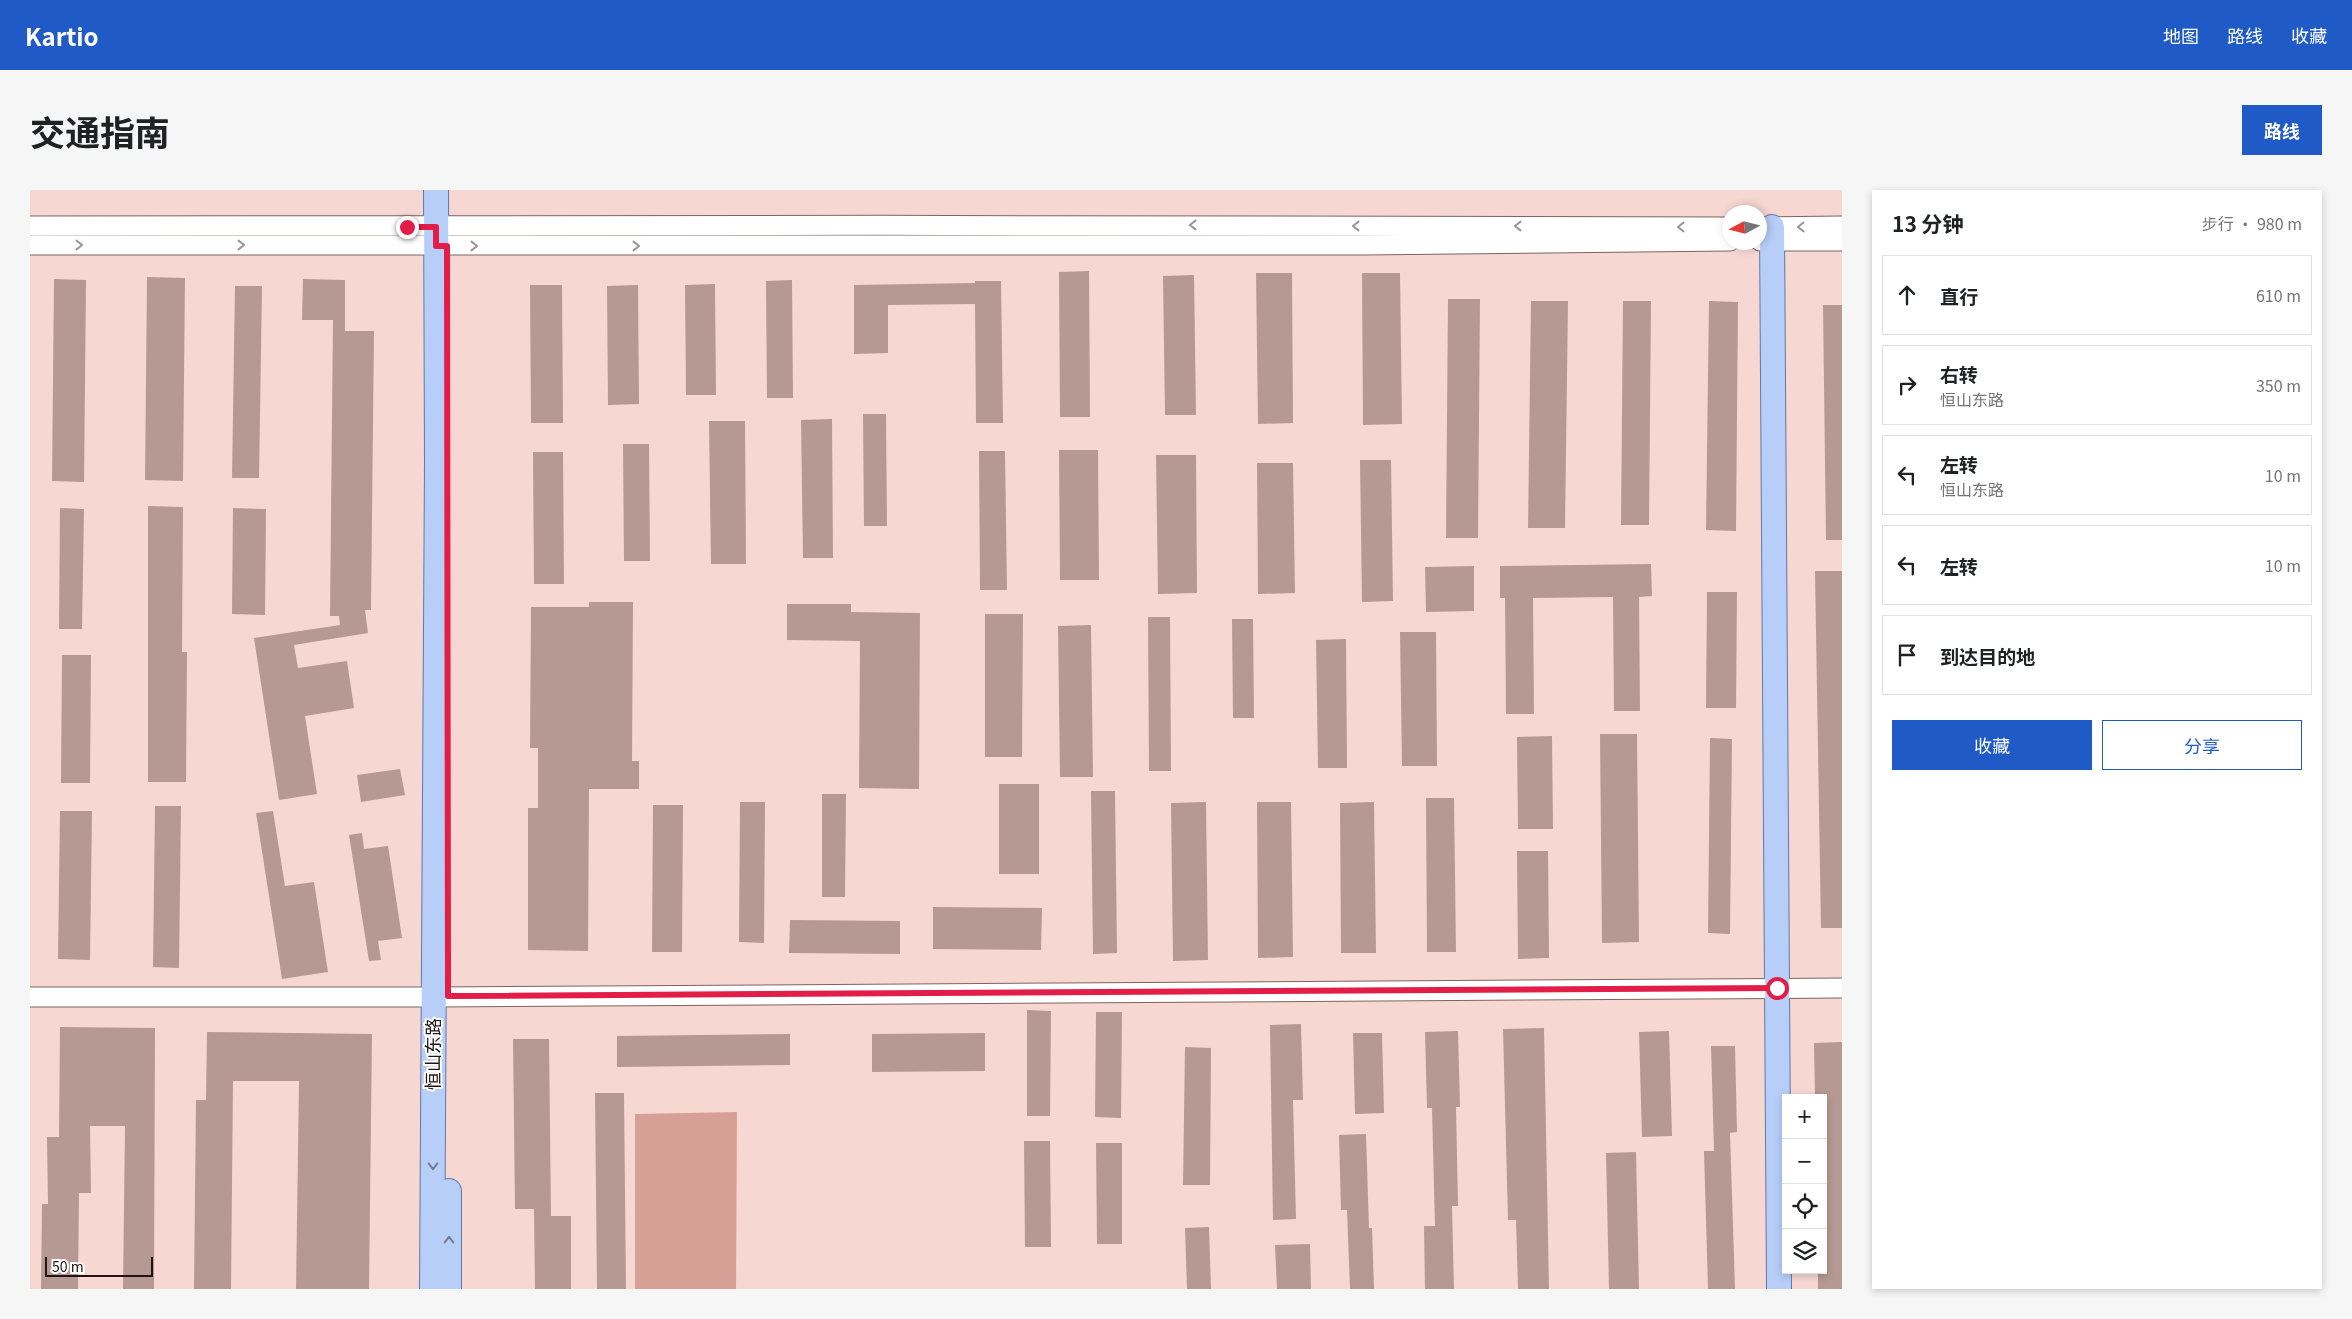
<!DOCTYPE html>
<html lang="zh">
<meta charset="utf-8">
<style>
body{margin:0;font-family:Georgia,"Noto Sans SC",serif;background:#f6f6f6;color:#202124}
.controls{position:absolute;right:15px;bottom:15px;display:grid;overflow:hidden;border-radius:0px;box-shadow:0 2px 8px #0003}
.controls button{width:45px;height:45px;display:grid;place-items:center;padding:0;border:0;border-bottom:1px solid #e0e0e0;background:#fff;color:#202124;font:25px sans-serif}
.compass{position:absolute;left:1692px;top:15px;width:45px;height:45px;border-radius:50%;background:#fff;box-shadow:0 2px 8px #0003;rotate:263deg}
.scale{position:absolute;left:15px;bottom:12px;width:108px;box-sizing:border-box;padding-left:5px;border:2px solid #201513;border-top:0;font-size:14px;line-height:18px;white-space:nowrap;color:#201513;-webkit-text-stroke:4px #fff;paint-order:stroke}
.stop{position:absolute;width:15px;height:15px;margin:-11px;border:4px solid #e11d48;border-radius:50%;background:#fff}
.stop.end{background:#e11d48;border-color:#fff;box-shadow:0 1px 5px #0008}
.list{margin:0;padding:0;list-style:none}
h2{display:flex;justify-content:space-between;align-items:center;height:65px;margin:0;padding:0 20px;font-size:21px}
h2 small{font-size:16px;font-weight:400;color:#757577}
.list li{display:grid;grid-template-columns:32px 1fr auto;gap:15px;align-items:center;box-sizing:border-box;height:80px;margin:0 10px 10px;padding:0 10px;border:1px solid #e0e0e0;border-radius:0px}
.list b{display:block;font-size:19px;white-space:nowrap}
.list p{margin:0;font-size:16px;white-space:nowrap;color:#757577}
.list em{font-size:16px;font-style:normal;color:#757577}
.actions{display:flex;gap:10px;padding:15px 20px}
.actions a{flex:1;padding:11px 0;border:1px solid #1f5ac7;border-radius:0px;text-align:center;font-size:18px;color:#1f5ac7}
.actions .main{background:#1f5ac7;color:#fff}
.icon{flex:none;width:28px;height:28px;fill:none;stroke:currentColor;stroke-width:2;stroke-linecap:round;stroke-linejoin:round}
.map{position:relative;flex:none;width:1812px;height:1099px;overflow:hidden;border-radius:0px}
header{display:flex;align-items:center;gap:30px;box-sizing:border-box;height:70px;padding:0 25px;background:#1f5ac7;color:#fff}
header strong{font-size:24px}
nav{display:flex;gap:28px;margin-inline-start:auto;font-size:18px}
.intro{display:flex;align-items:center;justify-content:space-between;box-sizing:border-box;height:120px;padding:0 30px}
h1{margin:0;font-size:35px}
.button{padding:12px 22px;border-radius:0px;background:#1f5ac7;color:#fff;font-size:18px;font-weight:700}
main{display:flex;gap:30px;padding:0 30px}
aside{flex:1;background:#fff;border-radius:0px;box-shadow:0 2px 8px #0003}
.map>svg:first-child{display:block}
.green{fill:#d7a096}
.building{fill:#b69993}
.lines{fill:none;stroke-linecap:round;stroke-linejoin:round}
.minor-casing{stroke:#7e635e;stroke-width:21}
.major-casing{stroke:#6278a5;stroke-width:26}
.minor{stroke:#fff;stroke-width:19}
.major{stroke:#b6cef8;stroke-width:24}
.oneway{stroke:#9b9695}
.oneway2{stroke:#727b91}
.route{stroke:#e11d48;stroke-width:6}
.labels{text-anchor:middle;stroke-width:4;stroke-linejoin:round;paint-order:stroke}
.street-label{font-size:18px;fill:#201513;stroke:#fff}
</style>
<header>
<strong>Kartio</strong>
<nav><a>地图</a><a>路线</a><a>收藏</a></nav>
</header>
<div class="intro"><h1>交通指南</h1><a class="button">路线</a></div>
<main>
<div class="map">
<svg width="1812" height="1099" viewBox="0 0 1812 1099">
<rect width="100%" height="100%" fill="#f7d7d2"/>
<polygon class="green" points="707,922 706,1099 605,1099 605,924"/>
<g class="building">
<polygon points="1059,81 1060,227 1030,227 1029,82"/>
<polygon points="1226,83 1262,83 1263,233 1228,234"/>
<polygon points="1332,83 1370,83 1372,234 1333,235"/>
<polygon points="1164,85 1166,225 1135,225 1133,86"/>
<polygon points="117,87 155,88 153,291 115,290"/>
<polygon points="24,89 56,90 54,292 22,291"/>
<polygon points="273,89 315,90 315,141 344,141 341,420 335,420 338,443 264,455 268,478 317,471 324,518 275,526 287,604 249,610 224,448 310,435 309,426 300,426 303,130 272,130"/>
<polygon points="762,90 763,208 737,208 736,91"/>
<polygon points="945,91 971,91 973,233 946,233 945,114 858,115 858,163 824,164 824,95 945,93"/>
<polygon points="685,94 686,205 656,205 655,95"/>
<polygon points="500,95 532,95 533,233 501,233"/>
<polygon points="608,95 609,214 578,215 577,96"/>
<polygon points="205,96 232,96 229,288 202,288"/>
<polygon points="1418,109 1450,109 1448,348 1416,348"/>
<polygon points="1501,111 1538,111 1535,338 1498,338"/>
<polygon points="1593,111 1621,111 1619,335 1591,335"/>
<polygon points="1679,111 1708,112 1706,341 1676,340"/>
<polygon points="1793,115 1812,115 1812,350 1796,350"/>
<polygon points="833,224 856,224 857,336 834,336"/>
<polygon points="802,229 803,368 773,368 771,230"/>
<polygon points="679,231 715,231 716,374 681,374"/>
<polygon points="593,254 619,254 620,371 594,371"/>
<polygon points="1029,260 1068,260 1069,390 1030,390"/>
<polygon points="949,261 975,261 977,400 950,400"/>
<polygon points="503,262 533,262 534,394 504,394"/>
<polygon points="1126,265 1166,265 1167,403 1128,404"/>
<polygon points="1330,270 1361,270 1363,411 1332,412"/>
<polygon points="1227,273 1263,273 1265,403 1228,404"/>
<polygon points="118,316 153,317 152,462 157,462 156,592 118,592"/>
<polygon points="30,318 54,319 52,439 29,439"/>
<polygon points="203,318 236,319 235,425 202,424"/>
<polygon points="1621,374 1622,406 1609,407 1610,521 1584,521 1583,407 1503,408 1504,524 1476,524 1475,408 1470,408 1470,376"/>
<polygon points="1444,376 1444,421 1396,422 1395,377"/>
<polygon points="1785,381 1812,381 1812,738 1791,738"/>
<polygon points="1677,402 1707,402 1706,518 1676,518"/>
<polygon points="559,412 603,412 602,571 609,571 609,599 559,599 558,761 498,760 498,618 508,618 508,558 500,558 501,417 559,417"/>
<polygon points="757,414 821,414 821,422 890,423 889,599 829,598 830,451 757,450"/>
<polygon points="955,424 993,424 992,567 955,567"/>
<polygon points="1118,427 1140,427 1141,581 1119,581"/>
<polygon points="1202,429 1223,429 1224,528 1203,528"/>
<polygon points="1061,435 1063,587 1030,587 1028,436"/>
<polygon points="1370,442 1406,442 1407,576 1372,576"/>
<polygon points="1316,449 1317,578 1288,578 1286,450"/>
<polygon points="32,465 61,465 60,593 31,593"/>
<polygon points="1570,544 1607,544 1609,752 1572,753"/>
<polygon points="1522,546 1523,639 1488,639 1487,547"/>
<polygon points="1680,548 1702,549 1700,744 1678,743"/>
<polygon points="370,579 375,605 331,612 327,585"/>
<rect x="969" y="594" width="40" height="90"/>
<polygon points="1061,601 1085,601 1087,763 1063,764"/>
<polygon points="792,604 816,604 815,707 792,707"/>
<polygon points="1396,608 1424,608 1426,762 1397,762"/>
<polygon points="710,612 735,612 734,753 709,752"/>
<polygon points="1176,612 1178,770 1143,771 1141,613"/>
<polygon points="1227,612 1261,612 1263,767 1228,768"/>
<polygon points="1344,612 1346,763 1311,763 1310,613"/>
<polygon points="623,615 653,615 652,762 622,762"/>
<polygon points="125,616 151,616 149,778 123,777"/>
<polygon points="30,621 62,621 60,770 28,769"/>
<polygon points="243,621 255,696 284,692 298,782 252,789 226,623"/>
<polygon points="332,643 334,659 358,656 372,748 348,751 351,770 339,771 319,645"/>
<polygon points="1487,661 1518,661 1519,768 1488,769"/>
<polygon points="903,717 1012,718 1011,760 903,759"/>
<polygon points="760,730 870,731 870,764 759,763"/>
<polygon points="997,820 1021,821 1020,926 997,926"/>
<polygon points="1066,822 1092,822 1091,928 1065,927"/>
<polygon points="1271,834 1273,910 1263,910 1266,1029 1243,1030 1240,835"/>
<polygon points="30,837 125,838 124,1099 93,1099 95,936 60,936 61,1003 49,1003 48,1099 11,1099 12,1014 18,1014 17,947 29,947"/>
<polygon points="1514,838 1519,1099 1488,1099 1486,1030 1478,1030 1473,839"/>
<polygon points="1428,841 1430,917 1426,917 1428,1016 1422,1016 1424,1099 1395,1099 1394,1036 1405,1036 1402,918 1397,918 1395,842"/>
<polygon points="1639,841 1642,946 1612,947 1609,842"/>
<polygon points="177,842 342,844 339,1099 266,1099 269,891 203,891 201,1099 164,1099 166,910 176,910"/>
<polygon points="955,843 955,881 842,882 842,844"/>
<polygon points="1323,843 1352,843 1354,923 1325,924"/>
<polygon points="760,844 760,875 587,877 587,846"/>
<polygon points="483,849 519,849 521,1026 541,1026 541,1099 505,1099 504,1019 485,1019"/>
<polygon points="1812,852 1812,1099 1788,1099 1788,1080 1793,1080 1793,908 1785,908 1784,853"/>
<polygon points="1681,856 1705,856 1707,942 1700,943 1705,1099 1678,1099 1674,961 1684,961"/>
<polygon points="1155,857 1181,858 1180,995 1153,995"/>
<polygon points="565,903 594,903 596,1099 567,1099"/>
<polygon points="1336,944 1339,1038 1342,1038 1344,1099 1320,1099 1317,1020 1311,1020 1309,945"/>
<polygon points="994,951 1020,951 1021,1057 995,1057"/>
<polygon points="1066,953 1092,953 1092,1054 1067,1054"/>
<polygon points="1606,962 1609,1099 1579,1099 1576,963"/>
<polygon points="1179,1037 1181,1099 1157,1099 1155,1038"/>
<polygon points="1280,1054 1281,1099 1247,1099 1245,1055"/>
</g>
<g class="lines">
<defs>
<g id="minor">
<path d="M0 36C567 35 1133 35 1700 37"/>
<polyline points="1730,37 1812,36"/>
<polyline points="1730,51 1812,51"/>
<polyline points="0,55 1334,55 1700,51"/>
<polyline points="0,807 404,807 1812,798"/>
</g>
<g id="major">
<polyline points="1742,37 1749,1099"/>
<polyline points="419,1001 419,1099"/>
<polyline points="402,1099 407,272 406,0"/>
</g>
</defs>
<use href="#minor" class="minor-casing"/>
<use href="#major" class="major-casing"/>
<use href="#minor" class="minor"/>
<use href="#major" class="major"/>
</g>
<defs><path id="oneway-chevron" d="M-2-3.5L2.5 0L-2 3.5" fill="none" stroke-width="1.6" stroke-linecap="round" stroke-linejoin="round" transform="scale(1.25)"/></defs>
<g class="oneway">
<use href="#oneway-chevron" transform="translate(1163 35) rotate(-180)"/>
<use href="#oneway-chevron" transform="translate(1326 36) rotate(-180)"/>
<use href="#oneway-chevron" transform="translate(1488 36) rotate(-180)"/>
<use href="#oneway-chevron" transform="translate(1651 37) rotate(-180)"/>
<use href="#oneway-chevron" transform="translate(1771 37) rotate(179)"/>
<use href="#oneway-chevron" transform="translate(49 55)"/>
<use href="#oneway-chevron" transform="translate(211 55)"/>
<use href="#oneway-chevron" transform="translate(444 56)"/>
<use href="#oneway-chevron" transform="translate(606 56)"/>
</g>
<g class="oneway2">
<use href="#oneway-chevron" transform="translate(403 976) rotate(90)"/>
<use href="#oneway-chevron" transform="translate(419 1050) rotate(-90)"/>
</g>
<g class="lines">
<polyline class="route" points="377,37 406,37 406,56 417,56 418,806 1747,798"/>
</g>
<g class="labels">
<g class="street-label">
<text transform="translate(404 864) rotate(-90)" y="6">恒山东路</text>
</g>
</g>
</svg>
<div class="controls">
<button>+</button>
<button>−</button>
<button><svg class="icon" aria-label="locate" viewBox="0 0 24 24"><circle cx="12" cy="12" r="6"/><path d="M12 2v4M12 18v4M2 12h4M18 12h4"/></svg></button>
<button><svg class="icon" aria-label="layers" viewBox="0 0 24 24"><path d="M12 4l9 5-9 5-9-5zM3 14l9 5 9-5"/></svg></button>
</div>
<svg class="compass" viewBox="-18 -18 36 36"><path d="M0-13l5 13h-10z" fill="#e53935"/><path d="M0 13l5-13h-10z" fill="#757577"/></svg>
<div class="scale">50 m</div>
<div class="stop" style="left:1747px;top:798px"></div>
<div class="stop end" style="left:377px;top:37px"></div>
</div>
<aside>
<h2>13 分钟<small>步行 · 980 m</small></h2>
<ul class="list">
<li><svg class="icon" aria-label="ahead" viewBox="0 0 24 24"><path d="M12 20V5M6 11l6-6 6 6"/></svg><div><b>直行</b></div><em>610 m</em></li>
<li><svg class="icon" aria-label="right" viewBox="0 0 24 24"><path d="M7 20v-9h11M14 6l5 5-5 5"/></svg><div><b>右转</b><p>恒山东路</p></div><em>350 m</em></li>
<li><svg class="icon" aria-label="left" viewBox="0 0 24 24"><path d="M17 20v-9H6M10 6l-5 5 5 5"/></svg><div><b>左转</b><p>恒山东路</p></div><em>10 m</em></li>
<li><svg class="icon" aria-label="left" viewBox="0 0 24 24"><path d="M17 20v-9H6M10 6l-5 5 5 5"/></svg><div><b>左转</b></div><em>10 m</em></li>
<li><svg class="icon" aria-label="arrive" viewBox="0 0 24 24"><path d="M6 21V4h12l-3 4 3 4H6"/></svg><div><b>到达目的地</b></div></li>
</ul>
<div class="actions"><a class="main">收藏</a><a>分享</a></div>
</aside>
</main>
